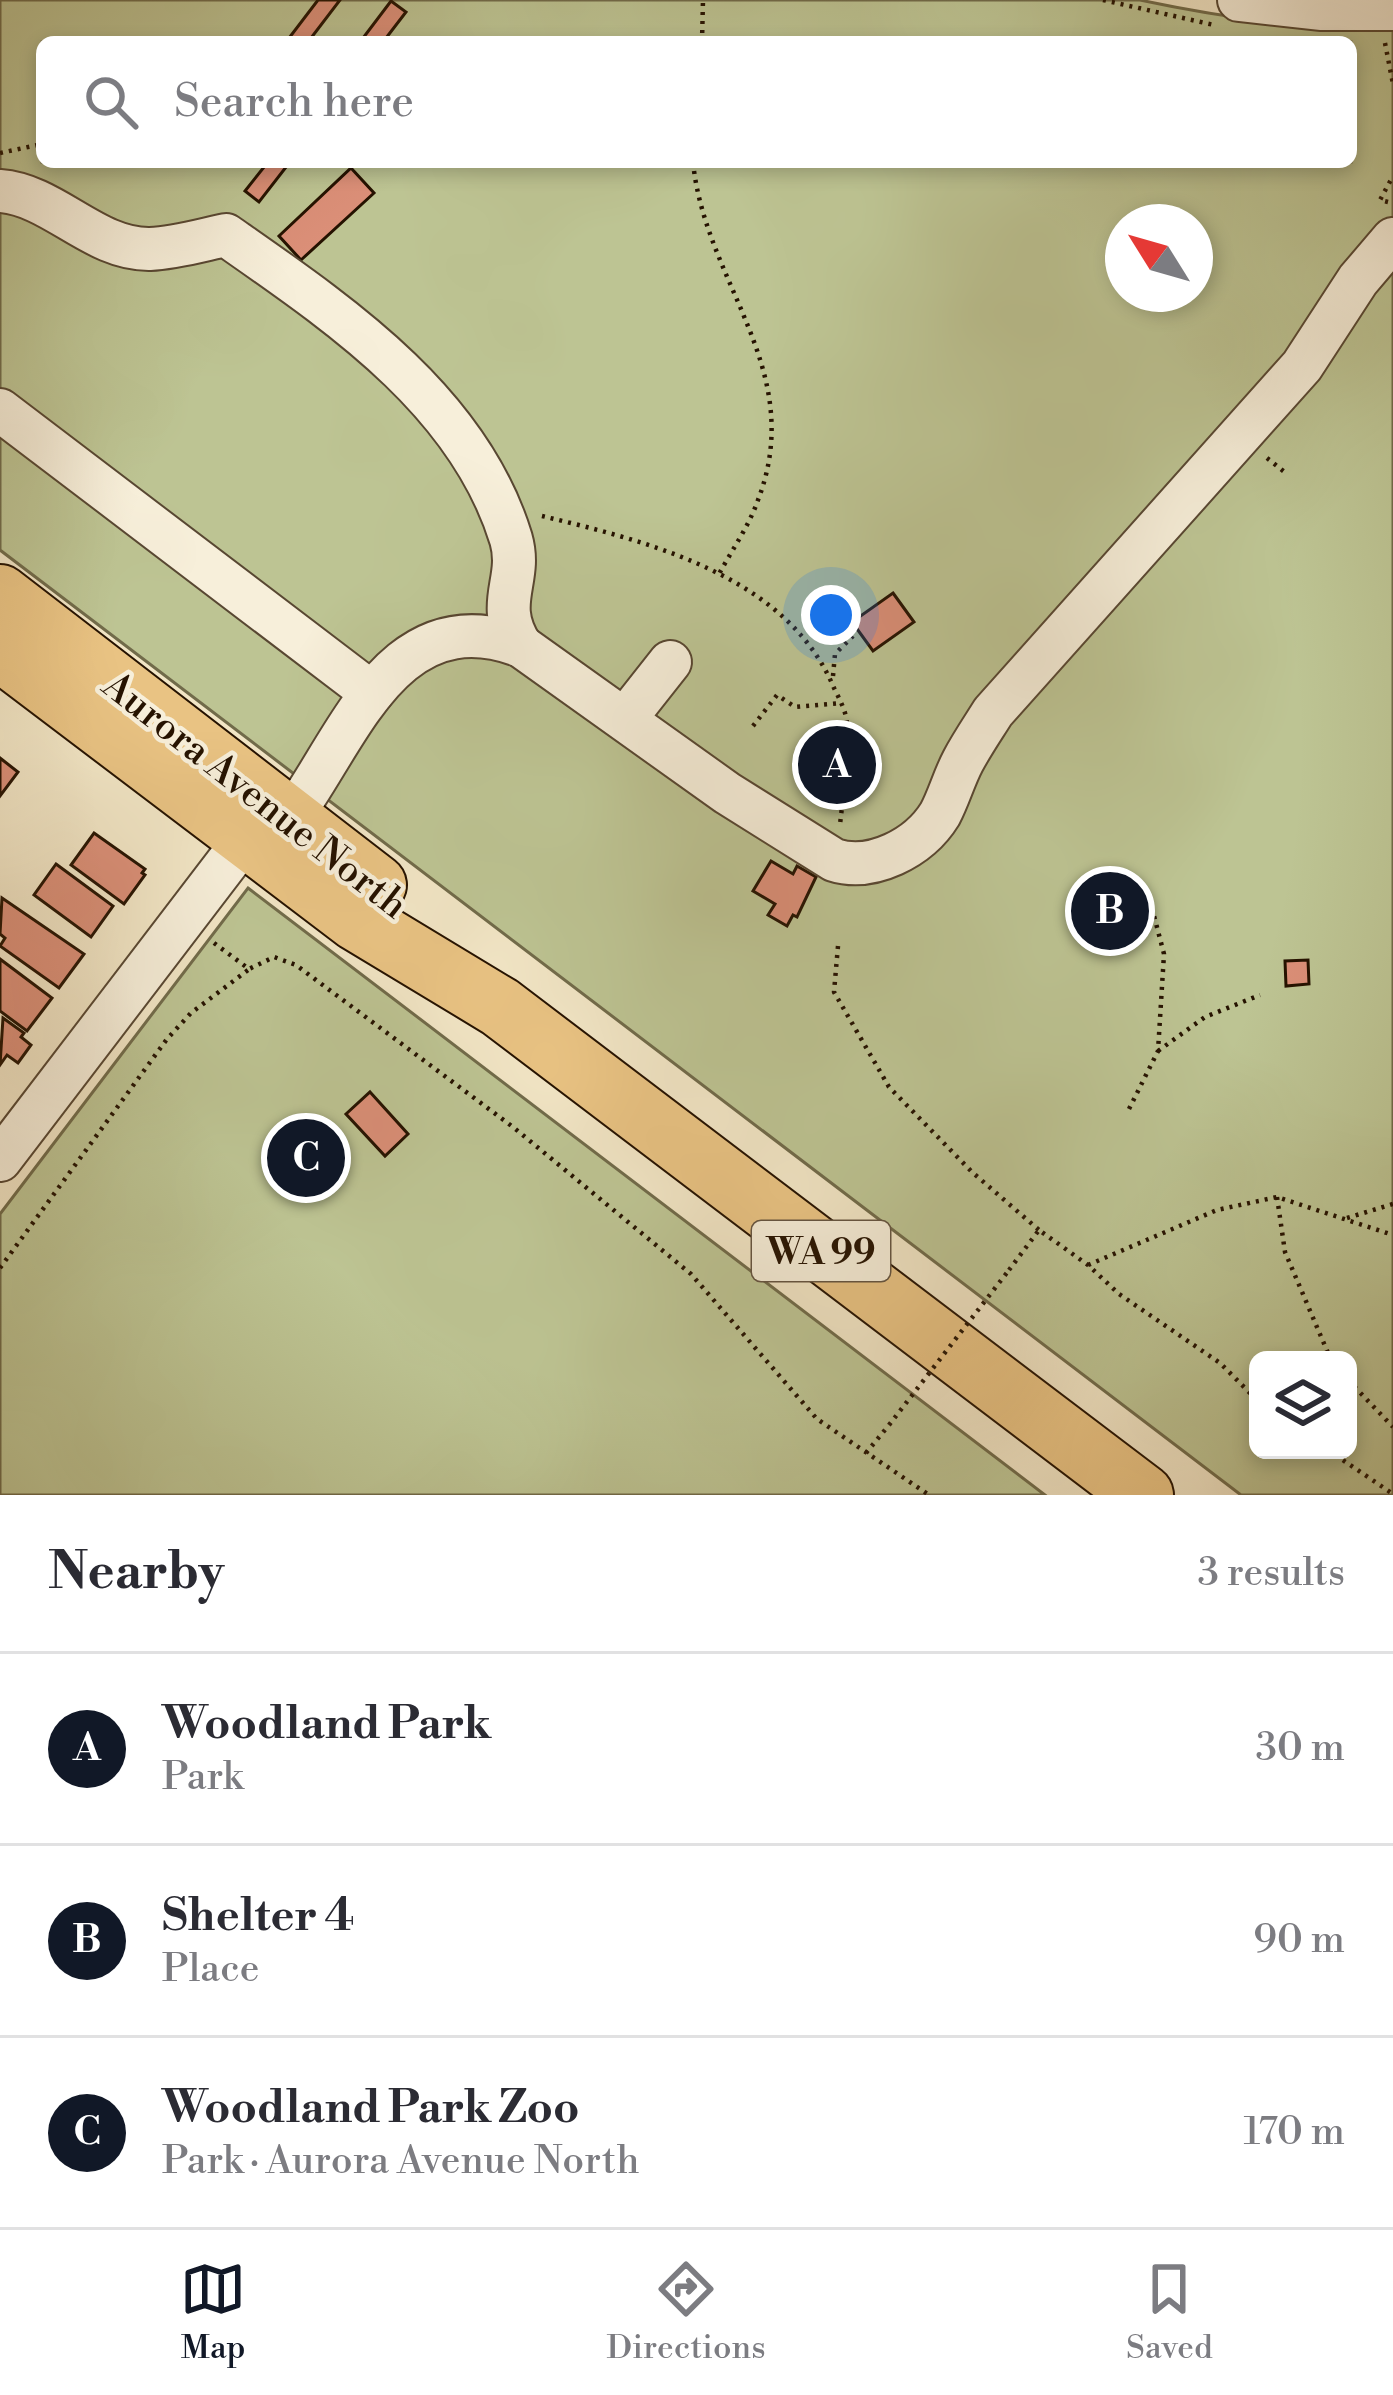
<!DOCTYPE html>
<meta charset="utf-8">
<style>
body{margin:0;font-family:"Libre Bodoni",serif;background:#f7f7f7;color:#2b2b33}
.controls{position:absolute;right:36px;bottom:36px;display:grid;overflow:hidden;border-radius:18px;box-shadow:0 6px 18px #0003}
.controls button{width:108px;height:108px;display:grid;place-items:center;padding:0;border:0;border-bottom:3px solid #e1e1e2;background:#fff;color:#2b2b33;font:60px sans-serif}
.compass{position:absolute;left:1105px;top:204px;width:108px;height:108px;border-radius:50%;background:#fff;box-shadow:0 6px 18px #0003;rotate:307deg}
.you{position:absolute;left:831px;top:615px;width:42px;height:42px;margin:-30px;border:9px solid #fff;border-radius:50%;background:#1a73e8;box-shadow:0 0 0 18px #1a73e833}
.badge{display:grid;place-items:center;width:78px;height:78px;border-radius:50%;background:#111827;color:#fff;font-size:39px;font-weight:700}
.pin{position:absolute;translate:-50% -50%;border:6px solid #fff;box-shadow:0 3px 12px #0006}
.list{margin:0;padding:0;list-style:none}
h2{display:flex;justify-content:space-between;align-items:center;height:156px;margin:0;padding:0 48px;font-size:51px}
h2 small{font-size:39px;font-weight:400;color:#7c7c81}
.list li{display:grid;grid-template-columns:78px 1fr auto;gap:36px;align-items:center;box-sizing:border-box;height:192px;padding:0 48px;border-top:3px solid #e1e1e2}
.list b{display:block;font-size:45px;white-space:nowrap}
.list p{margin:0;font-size:39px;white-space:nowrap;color:#7c7c81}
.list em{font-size:39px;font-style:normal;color:#7c7c81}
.icon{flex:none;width:66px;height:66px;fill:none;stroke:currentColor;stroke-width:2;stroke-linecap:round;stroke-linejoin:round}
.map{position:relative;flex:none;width:1393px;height:1495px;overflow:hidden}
.search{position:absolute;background:#fff;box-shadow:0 6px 18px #0003;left:36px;right:36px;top:36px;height:132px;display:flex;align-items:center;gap:30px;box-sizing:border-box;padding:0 42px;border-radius:18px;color:#7c7c81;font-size:45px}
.sheet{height:732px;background:#fff}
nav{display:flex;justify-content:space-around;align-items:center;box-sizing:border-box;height:168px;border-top:3px solid #e1e1e2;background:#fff;font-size:33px;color:#7c7c81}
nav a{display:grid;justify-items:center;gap:6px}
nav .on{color:#111827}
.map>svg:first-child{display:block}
.green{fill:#bdc493;stroke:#716b4a;stroke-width:3;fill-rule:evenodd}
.building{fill:#db8f78;stroke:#251200;stroke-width:3}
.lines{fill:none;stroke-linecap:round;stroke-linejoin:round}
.minor-casing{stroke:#584732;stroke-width:46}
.highway-casing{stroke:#251200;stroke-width:64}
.path{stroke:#251200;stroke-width:4.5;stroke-dasharray:3 6;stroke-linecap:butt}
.minor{stroke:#f7efda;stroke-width:42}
.highway{stroke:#e9c383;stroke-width:60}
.path-bridge{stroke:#251200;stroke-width:4.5;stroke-dasharray:3 6;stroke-linecap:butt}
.labels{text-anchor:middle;stroke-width:9;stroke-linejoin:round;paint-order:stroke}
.shield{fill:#f7efda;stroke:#645441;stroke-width:3}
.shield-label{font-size:36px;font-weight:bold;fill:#251200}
.street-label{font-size:39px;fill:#251200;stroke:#f7efda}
</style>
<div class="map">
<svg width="1393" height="1495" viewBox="0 0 1393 1495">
<rect width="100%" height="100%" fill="#f2e6c6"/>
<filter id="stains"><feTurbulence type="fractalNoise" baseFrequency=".00167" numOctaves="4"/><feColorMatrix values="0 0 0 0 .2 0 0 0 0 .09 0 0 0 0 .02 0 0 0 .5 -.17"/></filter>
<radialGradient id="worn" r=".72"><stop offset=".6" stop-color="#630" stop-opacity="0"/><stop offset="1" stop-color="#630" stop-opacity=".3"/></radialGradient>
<g class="green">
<path d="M0 0H1140C1224 18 1308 29 1393 30V1495H1241L0 550ZM42 42H1351V162H42ZM1123 222H1195V294H1123ZM1258 1360H1348V1450H1258Z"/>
<polygon points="248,888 1045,1495 0,1495 0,1214"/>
</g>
<g class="building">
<polygon points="318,0 340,0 308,42 286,42"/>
<polygon points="391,1 406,12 383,42 360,42"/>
<polygon points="268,162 290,162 259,202 245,191"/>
<polygon points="351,168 374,193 301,260 279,236"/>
<polygon points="893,593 914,622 873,651 852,622"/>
<polygon points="0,758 18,772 0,796"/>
<polygon points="94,833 145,869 142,873 145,875 124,904 71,865"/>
<polygon points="771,861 793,874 797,866 816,877 797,917 793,915 787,926 768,915 775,904 753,891"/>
<polygon points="56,864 113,906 91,937 34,895"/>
<polygon points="1094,895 1130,901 1126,927 1089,921"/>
<polygon points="2,898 84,954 59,988 0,946 5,938 0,934"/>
<polygon points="0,959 52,998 27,1031 0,1011"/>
<polygon points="1308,960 1309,984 1286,986 1285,961"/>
<polygon points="3,1018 24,1033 21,1037 31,1045 18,1063 7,1055 0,1065"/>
<polygon points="370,1092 408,1134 385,1156 346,1114"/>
</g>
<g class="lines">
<defs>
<g id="minor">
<polyline points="1239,0 1320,9 1393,9"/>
<path d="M0 191C54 195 94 250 150 249 175 248 202 240 226 235 339 314 469 401 511 539 523 581 493 602 521 646"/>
<polyline points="0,410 372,693"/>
<polyline points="625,719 670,662"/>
<path d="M291 817C350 736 394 598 521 646L727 793 834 860C872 872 919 848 940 814 949 797 954 778 963 761 972 744 983 728 993 712L1302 366 1358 280 1393 239"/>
<polyline points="0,1160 246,838"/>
</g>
<g id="highway">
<polyline points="0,595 376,885"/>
<polyline points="0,650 356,920 500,1007 1143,1495"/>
</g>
</defs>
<use href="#minor" class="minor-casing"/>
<use href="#highway" class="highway-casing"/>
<g class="path">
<polyline points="1103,0 1214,25"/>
<polyline points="702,42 703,0"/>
<polyline points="1385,43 1393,84"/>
<polyline points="0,153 42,144"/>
<path d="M693 162C705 284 808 370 758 500 749 526 732 550 719 574"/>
<polyline points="1388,202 1380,200 1393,176"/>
<polyline points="1267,458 1287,474"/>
<path d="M542 516C650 542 787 576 834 688 839 698 846 711 847 723 851 754 843 793 840 825"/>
<polyline points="833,676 835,654 853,636"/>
<polyline points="753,726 777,695 795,707 841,703"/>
<polyline points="214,943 249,969 274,957 296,965 513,1127 691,1274 817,1419 929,1495"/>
<polyline points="838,946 834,992 889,1087 972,1172 1039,1230"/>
<polyline points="1158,1051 1205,1017 1260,995"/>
<polyline points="1129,1109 1158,1051 1164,954 1153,912"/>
<polyline points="1277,1197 1285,1252 1331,1360"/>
<polyline points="1347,1218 1393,1204"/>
<polyline points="1088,1265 1217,1210 1277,1197 1393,1235"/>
<polyline points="0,1268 167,1039 191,1013 248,970"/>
<polyline points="1009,1270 1039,1230 1088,1265 1119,1294 1220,1363 1258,1401"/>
<polyline points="1348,1380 1393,1427"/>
<polyline points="1328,1450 1393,1494"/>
<polyline points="866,1453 889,1425"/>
</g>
<use href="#minor" class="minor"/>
<use href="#highway" class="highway"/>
<polyline class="path-bridge" points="889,1425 1009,1270"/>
</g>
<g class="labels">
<rect class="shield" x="752" y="1221" width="138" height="60" rx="9"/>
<g class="shield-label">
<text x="821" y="1264">WA 99</text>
</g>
<g class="street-label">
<text transform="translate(256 794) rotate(38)" y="14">Aurora Avenue North</text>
</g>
</g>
<rect width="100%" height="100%" filter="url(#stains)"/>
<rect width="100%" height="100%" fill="url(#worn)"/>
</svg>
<div class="controls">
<button><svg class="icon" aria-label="layers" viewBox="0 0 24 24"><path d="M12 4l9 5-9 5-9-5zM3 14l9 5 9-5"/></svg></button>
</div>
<svg class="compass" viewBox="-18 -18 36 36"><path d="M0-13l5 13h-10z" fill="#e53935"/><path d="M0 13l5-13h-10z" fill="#7c7c81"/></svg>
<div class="you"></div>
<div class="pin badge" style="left:837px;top:765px">A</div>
<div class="pin badge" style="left:1110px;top:911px">B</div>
<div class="pin badge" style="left:306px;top:1158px">C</div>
<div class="search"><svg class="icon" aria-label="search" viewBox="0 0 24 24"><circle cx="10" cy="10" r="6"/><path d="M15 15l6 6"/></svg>Search here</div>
</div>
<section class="sheet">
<h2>Nearby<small>3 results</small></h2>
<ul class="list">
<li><span class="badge">A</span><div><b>Woodland Park</b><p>Park</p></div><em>30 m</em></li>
<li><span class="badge">B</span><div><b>Shelter 4</b><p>Place</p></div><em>90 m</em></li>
<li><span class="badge">C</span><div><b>Woodland Park Zoo</b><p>Park · Aurora Avenue North</p></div><em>170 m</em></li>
</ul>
</section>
<nav>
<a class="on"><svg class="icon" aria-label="map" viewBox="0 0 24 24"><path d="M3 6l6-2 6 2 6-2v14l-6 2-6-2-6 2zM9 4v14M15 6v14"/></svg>Map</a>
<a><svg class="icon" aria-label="directions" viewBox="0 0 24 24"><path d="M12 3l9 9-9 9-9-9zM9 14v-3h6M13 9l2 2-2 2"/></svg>Directions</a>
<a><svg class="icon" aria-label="saved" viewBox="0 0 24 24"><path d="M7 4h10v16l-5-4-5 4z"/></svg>Saved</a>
</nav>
